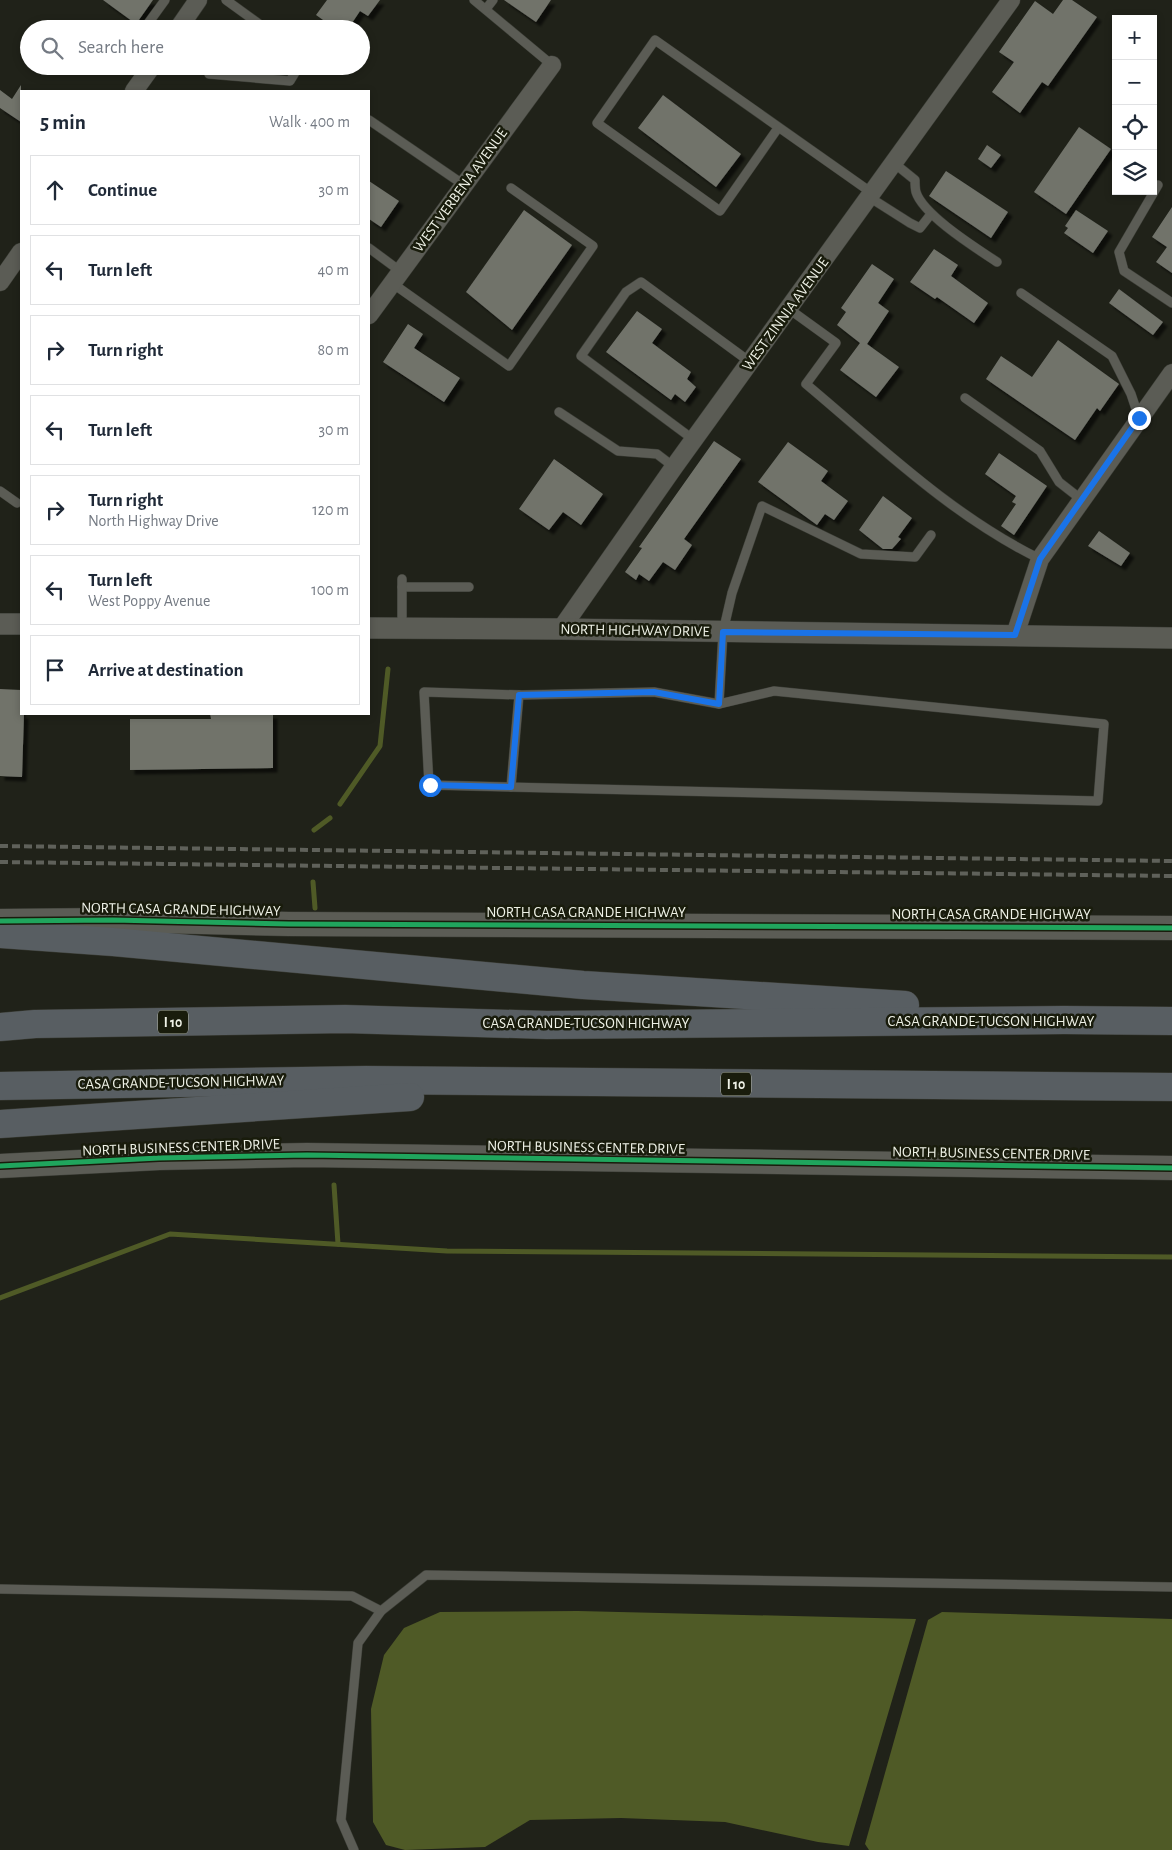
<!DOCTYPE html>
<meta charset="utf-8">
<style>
body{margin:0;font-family:"Alegreya Sans",sans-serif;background:#f2f2f3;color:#1f2937}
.controls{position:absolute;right:15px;top:15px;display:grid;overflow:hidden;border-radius:0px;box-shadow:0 2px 8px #0003}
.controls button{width:45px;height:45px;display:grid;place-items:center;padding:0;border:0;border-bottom:1px solid #e0e1e3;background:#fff;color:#1f2937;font:25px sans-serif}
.stop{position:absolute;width:15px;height:15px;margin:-11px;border:4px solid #1a73e8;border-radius:50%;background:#fff}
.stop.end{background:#1a73e8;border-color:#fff;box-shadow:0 1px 5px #0008}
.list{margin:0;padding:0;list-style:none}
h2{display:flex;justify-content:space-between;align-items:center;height:65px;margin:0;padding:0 20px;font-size:21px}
h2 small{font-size:16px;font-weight:400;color:#747a83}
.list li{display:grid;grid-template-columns:32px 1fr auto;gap:15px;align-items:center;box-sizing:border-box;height:70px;margin:0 10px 10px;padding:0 10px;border:1px solid #e0e1e3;border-radius:0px}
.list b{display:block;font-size:19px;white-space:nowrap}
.list p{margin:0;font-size:16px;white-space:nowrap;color:#747a83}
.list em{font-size:16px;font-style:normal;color:#747a83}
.icon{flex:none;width:28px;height:28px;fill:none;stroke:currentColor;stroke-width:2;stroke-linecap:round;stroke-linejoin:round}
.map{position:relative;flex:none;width:1172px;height:1850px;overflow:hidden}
.search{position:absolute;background:#fff;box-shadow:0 2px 8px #0003;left:20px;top:20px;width:350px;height:55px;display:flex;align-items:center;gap:12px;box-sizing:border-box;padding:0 18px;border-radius:28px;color:#747a83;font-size:19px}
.panel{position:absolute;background:#fff;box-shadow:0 2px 8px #0003;left:20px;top:90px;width:350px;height:625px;border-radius:0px}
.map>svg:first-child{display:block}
.water{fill:#4f5a26}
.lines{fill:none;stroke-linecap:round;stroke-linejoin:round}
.stream{stroke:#4f5a26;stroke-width:5}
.building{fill:#71736b;filter:url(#shadow)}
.service-casing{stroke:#3b3d36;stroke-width:10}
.minor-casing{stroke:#3b3d36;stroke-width:19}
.tertiary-casing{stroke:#3b3d36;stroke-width:22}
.secondary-casing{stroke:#3b3d36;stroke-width:25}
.motorway-casing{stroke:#3b3d36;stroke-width:29}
.service{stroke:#5b5c55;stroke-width:9}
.minor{stroke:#5b5c55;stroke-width:18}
.tertiary{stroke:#5b5c55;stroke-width:21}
.secondary{stroke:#5b5c55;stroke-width:24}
.motorway{stroke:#585e62;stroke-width:28}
.rail{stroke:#5f615a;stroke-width:4;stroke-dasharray:8 4;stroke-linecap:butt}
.cycleway-casing{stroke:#191c0c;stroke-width:8}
.cycleway{stroke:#20a55d;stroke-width:5}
.route{stroke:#1a73e8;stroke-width:6}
.labels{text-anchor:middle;stroke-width:5;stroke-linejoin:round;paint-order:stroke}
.shield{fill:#191c0c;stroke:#afb2a5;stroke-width:1}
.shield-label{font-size:14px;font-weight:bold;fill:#eff2e7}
.street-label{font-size:15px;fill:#eff2e7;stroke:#191c0c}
</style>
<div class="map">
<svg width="1172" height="1850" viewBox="0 0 1172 1850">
<defs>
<filter id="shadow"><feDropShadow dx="4.5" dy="4.5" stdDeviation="1" flood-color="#0009"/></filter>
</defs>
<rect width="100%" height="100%" fill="#202219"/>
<g class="water">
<polygon points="578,1611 916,1619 849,1846 818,1842 725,1822 621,1818 530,1820 485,1847 405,1850 386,1845 373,1822 371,1709 384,1655 404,1628 440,1612"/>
<polygon points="942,1612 1172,1619 1172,1850 869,1850 865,1844 928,1620"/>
</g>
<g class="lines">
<g class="stream">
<polyline points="340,804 380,746 388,669"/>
<polyline points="314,830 330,818"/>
<polyline points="313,882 315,908"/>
<polyline points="334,1185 338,1244"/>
<polyline points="0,1298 170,1234 447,1251 1172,1257"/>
</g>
</g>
<g class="building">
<polygon points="103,0 153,0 136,24"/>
<polygon points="327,0 380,0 368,16 360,11 348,29 336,29 316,15"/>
<polygon points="504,0 551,0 536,22"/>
<polygon points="1063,0 1072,0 1097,17 1048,86 1042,82 1020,113 992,92 1014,62 999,52 1035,1 1053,14"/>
<polygon points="21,85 21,122 0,108 0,90 12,99"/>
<polygon points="663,95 741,154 716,187 638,128"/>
<polygon points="1079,127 1111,149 1066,214 1034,192"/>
<polygon points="987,145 1001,155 991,168 978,159"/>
<polygon points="946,171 1008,212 991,238 929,196"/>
<polygon points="369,181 399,201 381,227 369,219"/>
<polygon points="1172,207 1172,273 1156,262 1167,247 1152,237"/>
<polygon points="524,210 572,245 512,330 466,292"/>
<polygon points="1076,210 1108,231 1093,253 1064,233 1068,228 1065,226"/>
<polygon points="934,249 958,265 951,276 988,303 974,323 937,297 935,299 910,282"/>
<polygon points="872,264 894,279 878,303 889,311 867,344 899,367 876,397 840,370 860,343 837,325 846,312 841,308"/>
<polygon points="1119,289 1163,322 1153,335 1109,303"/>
<polygon points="637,311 662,329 652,343 691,372 687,379 696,387 685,402 675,394 671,400 606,352"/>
<polygon points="408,324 423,334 414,348 460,378 444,402 383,362"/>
<polygon points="1058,340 1119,384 1100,411 1097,408 1075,440 986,379 1001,356 1032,377"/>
<polygon points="714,441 741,459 684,539 692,545 675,570 663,562 649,581 639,574 636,580 625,572 642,548 639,547"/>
<polygon points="788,442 828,471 821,481 848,501 834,520 825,514 817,525 758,482"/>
<polygon points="999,453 1047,486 1014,535 1001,526 1016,504 1012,502 1016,496 985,474"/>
<polygon points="554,459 603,494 581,525 563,512 549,530 519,509"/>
<polygon points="883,496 912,518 898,537 901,539 892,549 883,549 859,530"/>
<polygon points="1099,531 1130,553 1121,566 1088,546"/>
<polygon points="0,689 21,690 21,714 24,714 22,777 0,776"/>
<polygon points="210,714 273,714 273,768 130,770 130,719 211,719"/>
</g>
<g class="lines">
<defs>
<g id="service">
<polyline points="226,0 266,29"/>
<polyline points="474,0 552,65"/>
<polyline points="486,9 493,0"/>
<polyline points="144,29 165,0"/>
<polyline points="209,74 290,81 299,66"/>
<polyline points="369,120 464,185"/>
<polyline points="778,128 720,211 597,123 655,40 872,193"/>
<path d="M894 163 915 180C915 183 915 188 916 192 923 215 976 248 997 262"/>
<polyline points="1158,185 1119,252 1124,271 1172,303"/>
<polyline points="869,197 910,223 920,228 931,214"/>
<polyline points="369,248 400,271"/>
<polyline points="392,283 509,366 593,246 511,188"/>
<polyline points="1021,293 1112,356 1131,394 1139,418"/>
<path d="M789 309 836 343 806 384C880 446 952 516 1040 559"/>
<polyline points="965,398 1040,451 1059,482 1082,500"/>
<polyline points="559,412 618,451 657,454 674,467"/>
<polyline points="694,440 581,356 626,292 641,282 750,362"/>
<polyline points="0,491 17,503"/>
<polyline points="402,587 469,587"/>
<polyline points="402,628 402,579"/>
<polygon points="774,691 1104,724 1098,801 429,785 424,692 522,695 654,692 719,704"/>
<polyline points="719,704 723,632 732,593 762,506 861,554 915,557 931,535"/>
<polyline points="511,787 519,695"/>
<polyline points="0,1589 352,1596 381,1611"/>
<polyline points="354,1850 341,1820 358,1643 381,1611 426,1575 1172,1587"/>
</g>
<g id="minor">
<polyline points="178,29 198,0"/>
<polyline points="134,91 152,66"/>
<polyline points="0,282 21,252"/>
<polyline points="369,315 552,65"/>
<polyline points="561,629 674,467 1011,0"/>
<polyline points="1015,635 1040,559 1172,373"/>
</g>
<g id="tertiary">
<polyline points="0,624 21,624"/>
<polyline points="369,628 561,629 1172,638"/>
</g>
<g id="secondary">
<polyline points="0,921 113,920 289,924 1172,928"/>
<polyline points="0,1166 159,1158 307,1155 1172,1168"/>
</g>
<g id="motorway">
<polyline points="0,934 113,942 583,985 905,1005"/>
<polyline points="0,1027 35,1024 345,1019 547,1025 1064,1020 1172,1021"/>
<polyline points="0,1086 366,1080 1172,1087"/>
<polyline points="0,1124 410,1097"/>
</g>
</defs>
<use href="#service" class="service-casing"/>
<use href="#minor" class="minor-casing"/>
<use href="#tertiary" class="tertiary-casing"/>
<use href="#secondary" class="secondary-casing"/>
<use href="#motorway" class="motorway-casing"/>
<use href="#service" class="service"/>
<use href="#minor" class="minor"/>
<use href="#tertiary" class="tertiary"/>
<use href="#secondary" class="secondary"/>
<use href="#motorway" class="motorway"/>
<g class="rail">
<polyline points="0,846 1172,861"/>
<polyline points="0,862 1172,876"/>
</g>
<defs>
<g id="cycleway">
<polyline points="0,921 113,920 289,924 1172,928"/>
<polyline points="0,1166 159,1158 307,1155 1172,1168"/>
</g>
</defs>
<use href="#cycleway" class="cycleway-casing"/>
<use href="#cycleway" class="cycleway"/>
</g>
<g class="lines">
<polyline class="route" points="430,785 511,787 519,695 654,692 719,704 723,632 1015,635 1040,559 1139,418"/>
</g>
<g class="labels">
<g class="shield">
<rect x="158" y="1010.5" width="30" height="23" rx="4"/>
<rect x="721" y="1072.5" width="30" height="23" rx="4"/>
</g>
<g class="shield-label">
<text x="173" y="1027">I 10</text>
<text x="736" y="1089">I 10</text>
</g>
<g class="street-label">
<text transform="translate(460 190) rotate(-54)" y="5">WEST VERBENA AVENUE</text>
<text transform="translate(785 314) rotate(-54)" y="5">WEST ZINNIA AVENUE</text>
<text transform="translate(635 630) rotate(1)" y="5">NORTH HIGHWAY DRIVE</text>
<text transform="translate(181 909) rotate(1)" y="5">NORTH CASA GRANDE HIGHWAY</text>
<text x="586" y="917">NORTH CASA GRANDE HIGHWAY</text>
<text x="991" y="919">NORTH CASA GRANDE HIGHWAY</text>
<text x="991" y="1026">CASA GRANDE-TUCSON HIGHWAY</text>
<text x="586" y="1028">CASA GRANDE-TUCSON HIGHWAY</text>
<text transform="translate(181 1082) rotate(-1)" y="5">CASA GRANDE-TUCSON HIGHWAY</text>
<text transform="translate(181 1147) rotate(-2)" y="5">NORTH BUSINESS CENTER DRIVE</text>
<text transform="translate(586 1147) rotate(1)" y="5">NORTH BUSINESS CENTER DRIVE</text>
<text transform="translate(991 1153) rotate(1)" y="5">NORTH BUSINESS CENTER DRIVE</text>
</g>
</g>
</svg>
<div class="controls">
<button>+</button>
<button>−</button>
<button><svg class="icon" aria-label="locate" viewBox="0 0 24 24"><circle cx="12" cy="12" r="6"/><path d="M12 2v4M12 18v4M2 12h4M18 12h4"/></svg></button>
<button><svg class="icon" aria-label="layers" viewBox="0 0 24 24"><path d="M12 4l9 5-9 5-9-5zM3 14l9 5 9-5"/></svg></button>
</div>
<div class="stop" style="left:430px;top:785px"></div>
<div class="stop end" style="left:1139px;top:418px"></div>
<div class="search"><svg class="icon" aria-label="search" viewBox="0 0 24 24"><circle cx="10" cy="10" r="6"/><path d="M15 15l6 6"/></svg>Search here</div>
<section class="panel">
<h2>5 min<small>Walk · 400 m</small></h2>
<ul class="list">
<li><svg class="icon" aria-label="ahead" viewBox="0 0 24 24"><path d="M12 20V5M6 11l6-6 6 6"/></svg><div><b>Continue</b></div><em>30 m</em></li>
<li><svg class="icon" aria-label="left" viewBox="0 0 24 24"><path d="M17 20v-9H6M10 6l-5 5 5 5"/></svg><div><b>Turn left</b></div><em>40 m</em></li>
<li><svg class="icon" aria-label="right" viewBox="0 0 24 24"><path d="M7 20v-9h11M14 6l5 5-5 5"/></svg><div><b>Turn right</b></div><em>80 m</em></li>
<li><svg class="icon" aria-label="left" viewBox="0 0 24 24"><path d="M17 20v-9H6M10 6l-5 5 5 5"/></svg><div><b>Turn left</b></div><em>30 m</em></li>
<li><svg class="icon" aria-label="right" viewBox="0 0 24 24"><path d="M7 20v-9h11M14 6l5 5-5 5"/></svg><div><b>Turn right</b><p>North Highway Drive</p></div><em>120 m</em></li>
<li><svg class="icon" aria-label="left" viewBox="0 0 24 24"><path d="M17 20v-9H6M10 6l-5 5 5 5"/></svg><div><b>Turn left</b><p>West Poppy Avenue</p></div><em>100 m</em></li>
<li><svg class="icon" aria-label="arrive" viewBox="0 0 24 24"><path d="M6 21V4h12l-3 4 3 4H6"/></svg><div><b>Arrive at destination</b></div></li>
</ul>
</section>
</div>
